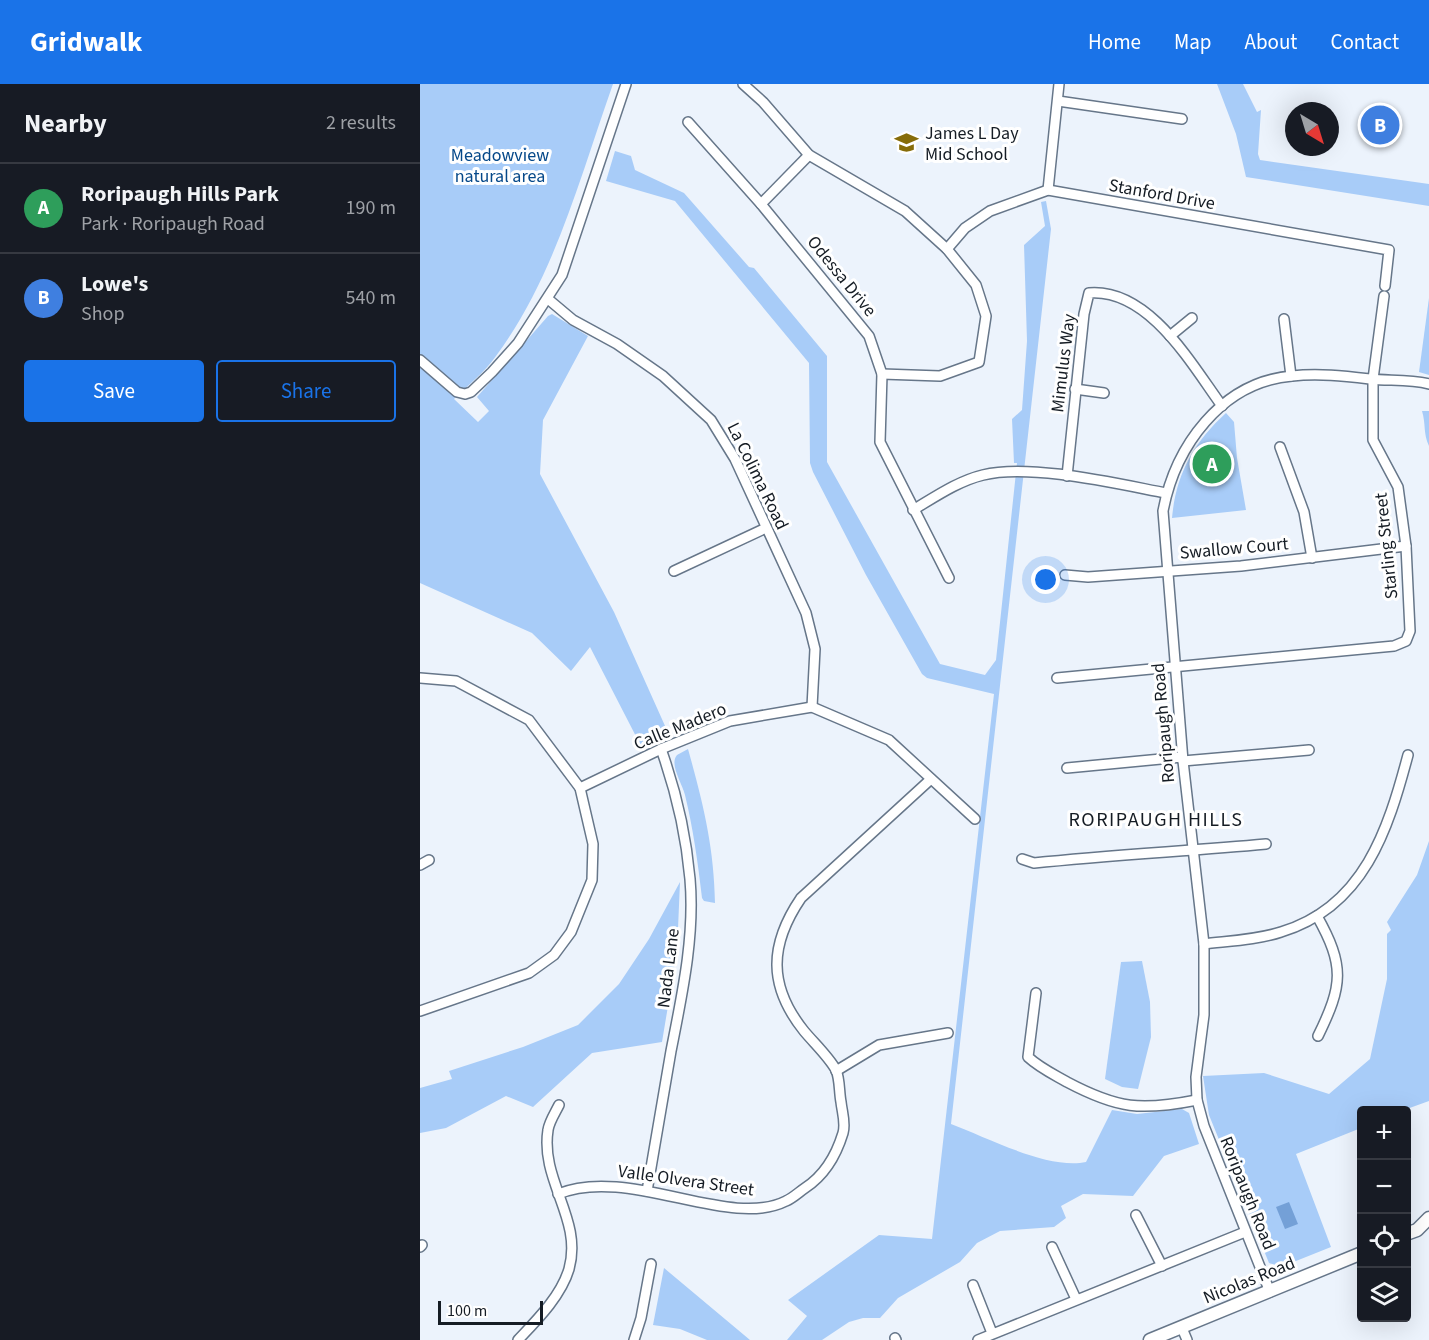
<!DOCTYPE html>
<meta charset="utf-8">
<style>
body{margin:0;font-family:"Source Sans 3",sans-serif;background:#20242c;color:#f1f3f6}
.controls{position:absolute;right:18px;bottom:18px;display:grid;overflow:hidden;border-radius:6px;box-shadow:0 6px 24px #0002}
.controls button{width:54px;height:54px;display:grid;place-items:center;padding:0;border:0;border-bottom:2px solid #363941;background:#171b24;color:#f1f3f6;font:30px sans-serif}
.compass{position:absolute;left:865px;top:18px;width:54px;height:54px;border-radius:50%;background:#171b24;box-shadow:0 6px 24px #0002;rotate:142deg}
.scale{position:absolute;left:18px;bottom:15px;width:105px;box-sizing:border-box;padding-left:6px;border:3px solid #151c24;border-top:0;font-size:16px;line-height:21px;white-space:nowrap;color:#151c24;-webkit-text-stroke:4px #fff;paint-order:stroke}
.you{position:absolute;left:626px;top:496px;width:21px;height:21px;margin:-15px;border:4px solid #fff;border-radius:50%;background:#1a73e8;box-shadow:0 0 0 9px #1a73e833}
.badge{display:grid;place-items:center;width:39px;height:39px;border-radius:50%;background:#1a73e8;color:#fff;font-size:20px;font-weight:700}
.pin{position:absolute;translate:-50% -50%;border:3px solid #fff;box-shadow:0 2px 6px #0006}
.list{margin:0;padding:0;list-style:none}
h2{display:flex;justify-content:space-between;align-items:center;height:78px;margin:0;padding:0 24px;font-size:26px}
h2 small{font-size:20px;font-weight:400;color:#9ea1a6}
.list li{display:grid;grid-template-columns:39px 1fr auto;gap:18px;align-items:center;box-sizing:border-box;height:90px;padding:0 24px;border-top:2px solid #363941}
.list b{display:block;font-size:22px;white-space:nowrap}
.list p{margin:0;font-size:20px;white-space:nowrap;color:#9ea1a6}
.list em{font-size:20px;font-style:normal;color:#9ea1a6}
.actions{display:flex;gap:12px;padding:18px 24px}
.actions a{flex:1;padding:14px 0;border:2px solid #1a73e8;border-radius:6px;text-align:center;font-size:21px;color:#1a73e8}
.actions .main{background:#1a73e8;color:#fff}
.icon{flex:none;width:33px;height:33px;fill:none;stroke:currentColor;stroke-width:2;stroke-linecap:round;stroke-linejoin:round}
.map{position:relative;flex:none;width:1009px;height:1256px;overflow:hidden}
header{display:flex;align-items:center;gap:36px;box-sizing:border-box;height:84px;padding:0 30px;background:#1a73e8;color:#fff}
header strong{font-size:28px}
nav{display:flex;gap:33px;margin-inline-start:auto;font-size:21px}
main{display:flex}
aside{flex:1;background:#171b24}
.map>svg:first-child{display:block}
.green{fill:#a8ccf8}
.water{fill:#74a0d7}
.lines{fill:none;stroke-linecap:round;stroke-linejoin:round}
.minor-casing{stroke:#667689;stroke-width:12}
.major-casing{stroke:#667689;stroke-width:15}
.minor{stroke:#fff;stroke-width:9}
.major{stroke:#fff;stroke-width:12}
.labels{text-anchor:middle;stroke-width:6;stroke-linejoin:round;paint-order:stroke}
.poi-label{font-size:18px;fill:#151c24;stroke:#fff;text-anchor:start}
.park-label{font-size:18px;fill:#054889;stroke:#fff}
.street-label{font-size:18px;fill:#151c24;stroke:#fff}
.neighbourhood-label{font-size:20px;letter-spacing:1.5px;fill:#151c24;stroke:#fff}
</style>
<header>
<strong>Gridwalk</strong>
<nav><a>Home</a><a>Map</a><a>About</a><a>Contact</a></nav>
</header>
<main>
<aside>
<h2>Nearby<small>2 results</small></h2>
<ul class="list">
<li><span class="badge" style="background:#2e9e5b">A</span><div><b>Roripaugh Hills Park</b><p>Park · Roripaugh Road</p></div><em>190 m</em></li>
<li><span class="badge" style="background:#3f7fe0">B</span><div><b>Lowe's</b><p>Shop</p></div><em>540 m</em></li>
</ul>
<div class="actions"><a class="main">Save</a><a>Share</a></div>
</aside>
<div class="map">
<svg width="1009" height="1256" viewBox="0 0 1009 1256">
<rect width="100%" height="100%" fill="#ecf3fc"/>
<g class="green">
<path d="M0 0H193C160 93 135 192 76 272 65 288 48 301 34 315L58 338 69 327 57 313 128 232 132 230 168 252 123 336 120 390 194 528 250 653 222 664 170 563 151 587 112 549 0 499Z"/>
<polygon points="797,0 823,0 837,28 841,26 838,70 840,76 1009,100 1009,122 826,93 816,50"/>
<path d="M195 67 211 72 215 86 264 109 329 183 334 184 407 272V378L520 580 565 591 576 576 597 379H594L592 335 602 326 607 257 604 161 625 142 621 118 626 117 631 145 531 1040C566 1053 628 1086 666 1078L692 1026 717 1030 762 1025 769 1029 779 1060 744 1072 713 1112 663 1110 641 1122 646 1134 634 1143 580 1147 557 1159 540 1178 478 1214 460 1234H443L429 1238 402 1256H367L387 1232 368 1216 459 1151 512 1155 574 610 507 594 502 590 446 491 393 388 390 379 389 279 255 117 186 97Z"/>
<polygon points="1009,214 1009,291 999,288"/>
<path d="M1002 327H1009V362C1003 350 1006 340 1002 327Z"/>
<path d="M806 329 814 338 817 374 826 426 752 434C756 390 774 358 806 329Z"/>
<path d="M268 665C283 719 294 762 295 819L284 817 282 814C278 779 273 744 265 711 262 699 249 680 257 671Z"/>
<polygon points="1009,757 1009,1017 984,1026 942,1026 941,1044 876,1070 911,1163 861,1183 849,1179 789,1031 783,992 844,989 909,1010 950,975 967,895 967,850 971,846 967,838 997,791"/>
<polygon points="260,798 257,868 242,958 172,969 113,1023 86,1012 26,1044 0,1049 0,1004 32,995 29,987 103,963 158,941 199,900 229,855"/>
<polygon points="722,877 730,918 731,953 718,1005 702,1003 685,995 701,878"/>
<polygon points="244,1184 330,1256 287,1256 260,1245 233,1241"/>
</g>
<polygon class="water" points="869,1118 878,1140 865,1145 856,1123"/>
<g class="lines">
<defs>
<g id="minor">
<polyline points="323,0 343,18 389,71 485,127 527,165 556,201 566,232 559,278 520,292 462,290"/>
<polyline points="638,17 762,35"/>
<polyline points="268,38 341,120 449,252 462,290 460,358 529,494"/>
<polyline points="628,106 639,0"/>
<polyline points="341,120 389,71"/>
<polyline points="527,165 545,144 570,127 628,106 969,166 965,202"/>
<polyline points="128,215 153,236 197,260 243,292 291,336 315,375 386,529 395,565 392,623"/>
<polyline points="864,235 871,292"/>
<polyline points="750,252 772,234"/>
<polyline points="0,276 37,308 45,310 51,308 72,288 98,259 142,191 206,0"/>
<polyline points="655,305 684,309"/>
<polyline points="860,363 884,428 892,474"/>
<path d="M647 392 664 230 669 209C729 204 772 281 802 322"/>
<path d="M493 426C515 413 538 397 563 391 609 379 698 400 746 409"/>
<polyline points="254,487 346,444"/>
<polyline points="645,491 668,493 821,482 986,462"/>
<polyline points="0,594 36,597 109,636 160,704 173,760 172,796 151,848 134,871 109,889 0,927"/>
<polyline points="637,594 974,562 986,557 990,547 986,462 978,403 953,356 953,295 964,212"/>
<polyline points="763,677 889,666"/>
<polyline points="647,684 762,673"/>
<polyline points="160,704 241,665 310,637 392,623 469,656 555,735"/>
<path d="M602 775 614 779C692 771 769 767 846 760"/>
<polyline points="0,781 9,776"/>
<path d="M897 832C925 882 923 901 898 952"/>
<path d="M784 860C809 857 837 856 861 848 944 823 968 746 988 671"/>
<path d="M616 909 608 973C620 984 633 990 647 998 698 1025 721 1027 777 1016"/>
<polyline points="416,987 459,961 528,949"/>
<path d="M227 1107C235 1061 243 1014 251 967 262 911 275 852 270 795 266 750 256 707 241 665"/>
<path d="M138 1110C208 1081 309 1146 366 1117 373 1114 379 1108 385 1104 405 1091 416 1072 423 1049 426 1039 422 1028 421 1018 419 1008 420 995 416 986 409 973 394 959 384 947 348 902 349 861 381 814L511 695"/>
<polyline points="716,1131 742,1182"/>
<polyline points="0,1163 2,1161"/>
<polyline points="632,1163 656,1215"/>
<polyline points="553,1201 572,1249"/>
<path d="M850 1208 784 1042 777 1016 776 993 784 931V860L763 677 743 427C755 363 801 298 872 292 898 289 924 292 950 295 969 297 990 295 1009 300"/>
<polyline points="762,1244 767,1256"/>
<polyline points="475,1254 476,1256"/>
<path d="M98 1256C117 1236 141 1212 149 1185 163 1135 120 1097 128 1046 129 1038 135 1029 139 1021"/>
<polyline points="214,1256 221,1234 231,1180"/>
<polyline points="558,1256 825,1148"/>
</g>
<g id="major">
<polyline points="986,1150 997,1146 1009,1134"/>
<polyline points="730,1256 942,1169"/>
</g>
</defs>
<use href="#minor" class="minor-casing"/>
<use href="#major" class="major-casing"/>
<use href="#minor" class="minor"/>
<use href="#major" class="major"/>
</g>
<defs>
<symbol id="school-bare" viewBox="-9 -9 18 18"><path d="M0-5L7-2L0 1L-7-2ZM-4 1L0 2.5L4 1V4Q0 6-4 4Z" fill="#866c09" stroke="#fff" stroke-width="2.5" paint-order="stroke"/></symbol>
</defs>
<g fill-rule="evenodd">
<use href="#school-bare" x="470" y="42" width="33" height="33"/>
</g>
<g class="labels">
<g class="poi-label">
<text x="505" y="55">James L Day<tspan x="505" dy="21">Mid School</tspan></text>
</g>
<g class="park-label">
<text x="80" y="77">Meadowview<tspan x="80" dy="21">natural area</tspan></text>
</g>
<g class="street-label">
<text transform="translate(742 110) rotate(10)" y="6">Stanford Drive</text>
<text transform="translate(422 192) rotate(51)" y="6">Odessa Drive</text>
<text transform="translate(643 279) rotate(-83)" y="6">Mimulus Way</text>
<text transform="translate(338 392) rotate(64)" y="6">La Colima Road</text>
<text transform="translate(966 462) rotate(-96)" y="6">Starling Street</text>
<text transform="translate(814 464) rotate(-5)" y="6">Swallow Court</text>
<text transform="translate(743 639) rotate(-95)" y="6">Roripaugh Road</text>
<text transform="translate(260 642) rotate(-22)" y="6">Calle Madero</text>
<text transform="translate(248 884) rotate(-83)" y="6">Nada Lane</text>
<text transform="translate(266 1096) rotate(8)" y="6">Valle Olvera Street</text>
<text transform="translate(828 1109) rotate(68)" y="6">Roripaugh Road</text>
<text transform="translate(829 1196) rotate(-22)" y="6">Nicolas Road</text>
</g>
<g class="neighbourhood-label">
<text x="736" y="742">RORIPAUGH HILLS</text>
</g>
</g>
</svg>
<div class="controls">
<button>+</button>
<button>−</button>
<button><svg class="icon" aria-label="locate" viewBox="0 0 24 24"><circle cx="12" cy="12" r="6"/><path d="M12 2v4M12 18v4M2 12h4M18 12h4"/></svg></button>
<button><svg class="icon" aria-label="layers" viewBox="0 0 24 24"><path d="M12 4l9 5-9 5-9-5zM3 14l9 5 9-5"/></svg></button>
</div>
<svg class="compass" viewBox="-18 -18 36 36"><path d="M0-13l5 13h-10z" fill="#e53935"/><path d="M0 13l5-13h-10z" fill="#9ea1a6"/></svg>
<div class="scale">100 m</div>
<div class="you"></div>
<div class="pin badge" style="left:792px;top:380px;background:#2e9e5b">A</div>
<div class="pin badge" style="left:960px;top:41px;background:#3f7fe0">B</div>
</div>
</main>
